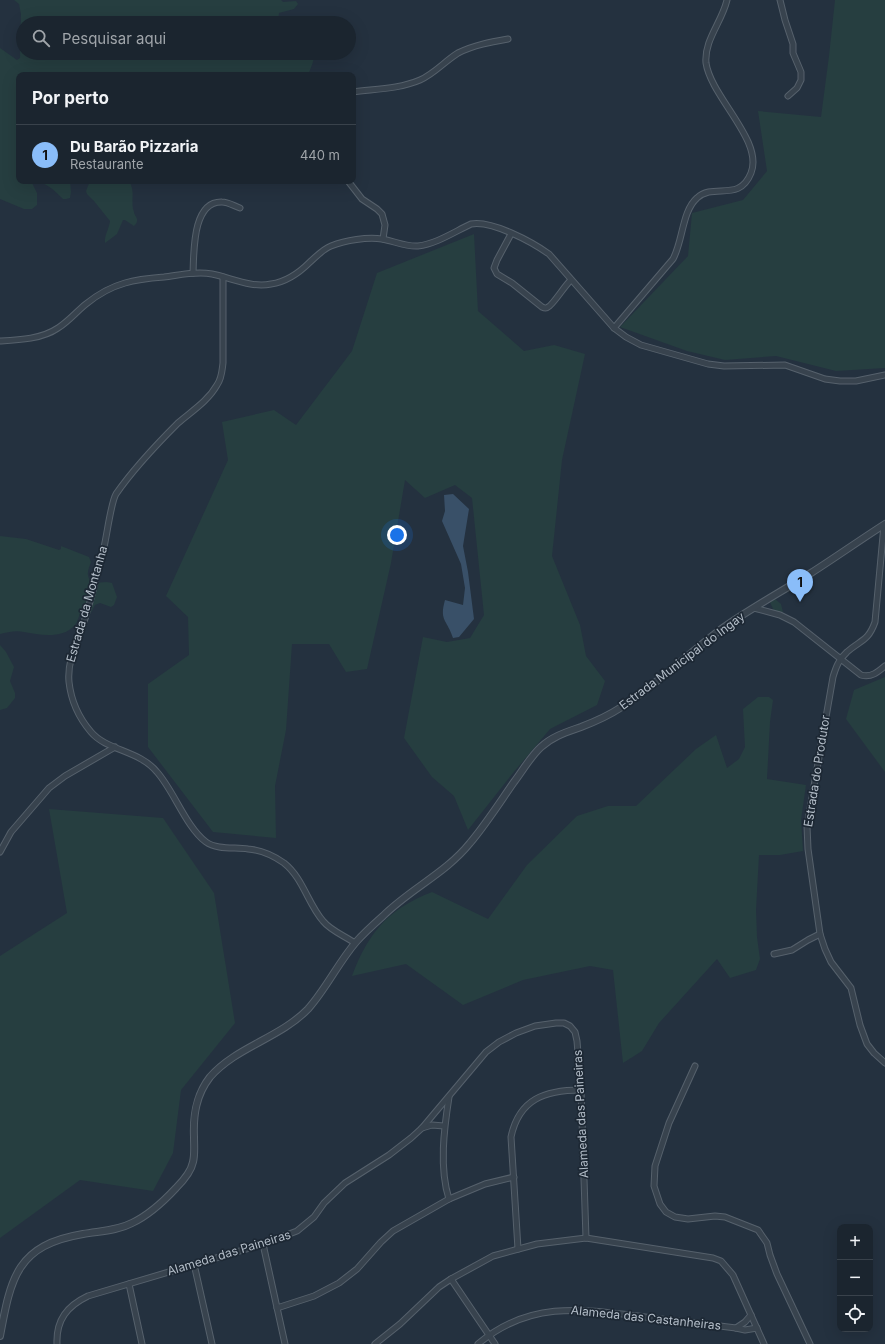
<!DOCTYPE html>
<html lang="pt">
<meta charset="utf-8">
<style>
body{margin:0;font-family:Inter,sans-serif;background:#242d37;color:#f1f3f6}
.controls{position:absolute;right:12px;bottom:12px;display:grid;overflow:hidden;border-radius:8px;box-shadow:0 4px 16px #0002}
.controls button{width:36px;height:36px;display:grid;place-items:center;padding:0;border:0;border-bottom:1px solid #39424b;background:#1b252f;color:#f1f3f6;font:20px sans-serif}
.you{position:absolute;left:397px;top:535px;width:14px;height:14px;margin:-10px;border:3px solid #fff;border-radius:50%;background:#1a73e8;box-shadow:0 0 0 6px #1a73e833}
.badge{display:grid;place-items:center;width:26px;height:26px;border-radius:50%;background:#8abdf9;color:#111;font-size:13px;font-weight:700}
.pin{position:absolute;translate:-50% -33px;filter:drop-shadow(0 1px 2px #0008)}
.pin::after{content:'';position:absolute;top:21px;width:14px;height:12px;background:inherit;clip-path:polygon(0 0,100% 0,50% 100%)}
.list{margin:0;padding:0;list-style:none}
h2{display:flex;justify-content:space-between;align-items:center;height:52px;margin:0;padding:0 16px;font-size:17px}
h2 small{font-size:13px;font-weight:400;color:#a0a5aa}
.list li{display:grid;grid-template-columns:26px 1fr auto;gap:12px;align-items:center;box-sizing:border-box;height:60px;padding:0 16px;border-top:1px solid #39424b}
.list b{display:block;font-size:15px;white-space:nowrap}
.list p{margin:0;font-size:13px;white-space:nowrap;color:#a0a5aa}
.list em{font-size:13px;font-style:normal;color:#a0a5aa}
.icon{flex:none;width:22px;height:22px;fill:none;stroke:currentColor;stroke-width:2;stroke-linecap:round;stroke-linejoin:round}
.map{position:relative;flex:none;width:885px;height:1344px;overflow:hidden}
.search{position:absolute;background:#1b252f;box-shadow:0 4px 16px #0002;left:16px;top:16px;width:340px;height:44px;display:flex;align-items:center;gap:10px;box-sizing:border-box;padding:0 14px;border-radius:22px;color:#a0a5aa;font-size:15px}
.panel{position:absolute;background:#1b252f;box-shadow:0 4px 16px #0002;left:16px;top:72px;width:340px;height:112px;border-radius:8px}
.map>svg:first-child{display:block}
.green{fill:#263e40}
.water{fill:#395068}
.lines{fill:none;stroke-linecap:round;stroke-linejoin:round}
.minor-casing{stroke:#56616c;stroke-width:7}
.tertiary-casing{stroke:#56616c;stroke-width:8}
.minor{stroke:#38434e;stroke-width:5}
.tertiary{stroke:#38434e;stroke-width:6}
.labels{text-anchor:middle;stroke-width:3.5;stroke-linejoin:round;paint-order:stroke}
.street-label{font-size:12px;fill:#b4bec9;stroke:#1d2834}
</style>
<div class="map">
<svg width="885" height="1344" viewBox="0 0 885 1344">
<rect width="100%" height="100%" fill="#24313f"/>
<g class="green">
<path d="M14 0H281L283 2 296 1 298 4 294 9 279 13 278 21 280 23H23V53H313L314 58 312 65 308 75H19V181H70L71 192 70 198 66 199H63C54 190 46 182 33 181L32 183 37 193V205L32 209H24L0 199V48L17 60 20 58 21 14 19 4Z"/>
<polygon points="835,0 885,0 885,368 836,371 776,356 725,360 687,351 620,327 688,256 692,213 743,200 767,171 758,111 821,117 829,56"/>
<path d="M90 181H129C136 192 130 202 134 212 134 215 138 218 137 221 137 223 135 225 134 226L125 220H123L117 234 105 243C104 236 109 229 110 221L94 201 87 194 86 191Z"/>
<polygon points="474,234 478,311 524,351 554,345 585,354 562,460 552,556 580,625 586,656 605,681 597,705 550,729 513,773 468,830 454,796 432,777 404,738 423,637 447,642 470,638 484,615 472,498 455,485 425,498 405,480 391,563 367,669 346,672 329,644 292,644 286,730 275,786 276,838 213,832 148,747 148,684 189,655 188,617 166,596 228,460 222,422 274,410 296,425 352,351 377,273"/>
<path d="M0 536 26 539 59 550 61 549V546L89 557 91 562C88 570 85 577 93 583L107 582 112 583 117 597 114 605 111 607 100 603 95 605 78 637 85 608 84 604C81 610 78 622 74 626 62 639 40 635 24 632 17 630 7 632 0 634Z"/>
<polygon points="775,599 781,604 783,612 774,611 770,602"/>
<polygon points="0,645 6,652 14,667 10,681 15,693 15,698 7,708 0,710"/>
<polygon points="885,677 885,772 846,719 854,690"/>
<path d="M758 697H769L773 700 770 722 767 779 806 785 801 820 803 851 780 855H759L756 910 757 937 760 959 756 970 730 978 717 959 659 1023 642 1051 623 1063 613 970 590 966 523 980 463 1005 406 964 352 976C368 933 388 909 432 892L488 919 527 865 577 816 608 806H636L696 749 716 735 727 768 739 759 745 747 743 709Z"/>
<polygon points="49,809 163,818 214,893 235,1023 181,1090 173,1153 153,1191 80,1180 0,1238 0,956 67,913"/>
</g>
<path class="water" d="M453 494 469 509 463 546 468 572 474 619 459 637 453 638C447 619 439 621 445 600L463 605 465 588 461 564 442 521 445 511 444 495Z"/>
<g class="lines">
<defs>
<g id="minor">
<polyline points="780,0 785,20 793,44 793,53 801,72 801,80 797,88 788,96"/>
<path d="M353 92C375 89 399 89 420 80 434 74 445 61 458 53 474 45 491 42 508 39"/>
<polyline points="348,181 362,199 377,209 382,214 385,225 383,239"/>
<path d="M511 234 497 260 494 268 497 274 512 283 542 307C544 308 546 309 548 307 553 305 565 285 571 280"/>
<path d="M193 273C194 253 192 201 222 202 228 202 234 206 240 208"/>
<path d="M223 277V363C222 370 222 378 217 385 208 401 192 411 178 423 156 445 134 468 116 494 111 502 107 535 104 547 98 572 92 597 84 622 77 643 67 660 69 682 71 700 79 718 91 732 107 751 139 750 157 772 174 791 186 827 206 842 217 850 235 847 248 849 260 850 274 856 284 863 303 878 308 904 323 921 331 931 345 936 355 943"/>
<path d="M614 328 673 259C683 241 682 211 697 198 714 182 739 203 751 173 764 141 711 97 706 63 704 40 722 22 727 0"/>
<path d="M0 341C19 340 42 339 58 328 69 321 76 312 86 304 97 295 111 287 125 283 138 279 151 278 164 277 180 275 196 271 212 274 232 278 251 288 271 284 286 282 300 272 310 262 317 256 323 249 331 246 346 240 367 237 382 239 394 241 406 247 418 246 436 244 454 232 471 224 492 220 532 242 549 254L614 328 626 337 641 345 708 364 724 366 785 365 825 379 840 381H856L885 375"/>
<path d="M884 525 875 622C868 642 860 640 847 652 839 659 836 667 833 677L807 826 808 849 820 934 825 949 831 962 851 988 860 1025 867 1044 874 1053 885 1063"/>
<path d="M754 608 780 615 794 622 861 675C871 678 878 672 885 666"/>
<polyline points="0,852 11,832 49,788 65,776 115,747"/>
<polyline points="774,954 792,950 808,940 820,934"/>
<polyline points="695,1066 669,1123 655,1166 654,1186 660,1204 666,1212 675,1217 688,1219 715,1216 725,1217 758,1230 767,1243 770,1255 777,1274 810,1344"/>
<path d="M449 1097C444 1129 439 1168 449 1199"/>
<polyline points="422,1128 432,1125 444,1126"/>
<polyline points="263,1244 285,1344"/>
<path d="M518 1249 511 1137C519 1099 545 1090 581 1090"/>
<polyline points="194,1264 212,1344"/>
<polyline points="451,1279 495,1344"/>
<polyline points="129,1284 142,1344"/>
<polyline points="277,1308 314,1296 339,1283 357,1269 381,1242 393,1231 449,1199 485,1184 514,1177"/>
<polyline points="736,1328 745,1322 751,1315"/>
<path d="M57 1344C56 1320 67 1306 88 1296L263 1244 297 1231 314 1217 324 1203 345 1183 389 1155 411 1138 422 1128 486 1052 499 1042 516 1033 535 1026 556 1023H564L570 1026 575 1032 577 1041 581 1090 586 1238"/>
<polyline points="375,1344 400,1324 439,1287 451,1279 493,1256 537,1244 586,1238 713,1258 721,1261 733,1275 764,1344"/>
<path d="M478 1344C530 1300 583 1309 645 1317 675 1321 705 1324 736 1328L745 1330 757 1328"/>
</g>
<path id="tertiary" d="M0 1336C11 1277 17 1245 83 1234 99 1231 117 1231 132 1223 149 1215 163 1202 176 1188 183 1181 191 1172 193 1162 195 1154 194 1145 194 1137 193 1115 196 1095 210 1077 236 1047 280 1038 308 1009 326 989 338 963 356 942 364 933 374 924 383 916 410 889 446 873 470 843 486 824 500 802 514 782 523 770 531 756 541 747 553 736 567 732 581 727 594 722 608 716 620 708 656 685 687 655 720 630 749 609 781 592 811 573 836 557 860 540 885 524"/>
</defs>
<use href="#minor" class="minor-casing"/>
<use href="#tertiary" class="tertiary-casing"/>
<use href="#minor" class="minor"/>
<use href="#tertiary" class="tertiary"/>
</g>
<g class="labels">
<g class="street-label">
<text transform="translate(87 604) rotate(-74)" y="4">Estrada da Montanha</text>
<text transform="translate(682 661) rotate(-37)" y="4">Estrada Municipal do Ingay</text>
<text transform="translate(817 771) rotate(-81)" y="4">Estrada do Produtor</text>
<text transform="translate(581 1114) rotate(-93)" y="4">Alameda das Paineiras</text>
<text transform="translate(229 1253) rotate(-17)" y="4">Alameda das Paineiras</text>
<text transform="translate(646 1318) rotate(6)" y="4">Alameda das Castanheiras</text>
</g>
</g>
</svg>
<div class="controls">
<button>+</button>
<button>−</button>
<button><svg class="icon" aria-label="locate" viewBox="0 0 24 24"><circle cx="12" cy="12" r="6"/><path d="M12 2v4M12 18v4M2 12h4M18 12h4"/></svg></button>
</div>
<div class="you"></div>
<div class="pin badge" style="left:800px;top:602px">1</div>
<div class="search"><svg class="icon" aria-label="search" viewBox="0 0 24 24"><circle cx="10" cy="10" r="6"/><path d="M15 15l6 6"/></svg>Pesquisar aqui</div>
<section class="panel">
<h2>Por perto<small></small></h2>
<ul class="list">
<li><span class="badge">1</span><div><b>Du Barão Pizzaria</b><p>Restaurante</p></div><em>440 m</em></li>
</ul>
</section>
</div>
